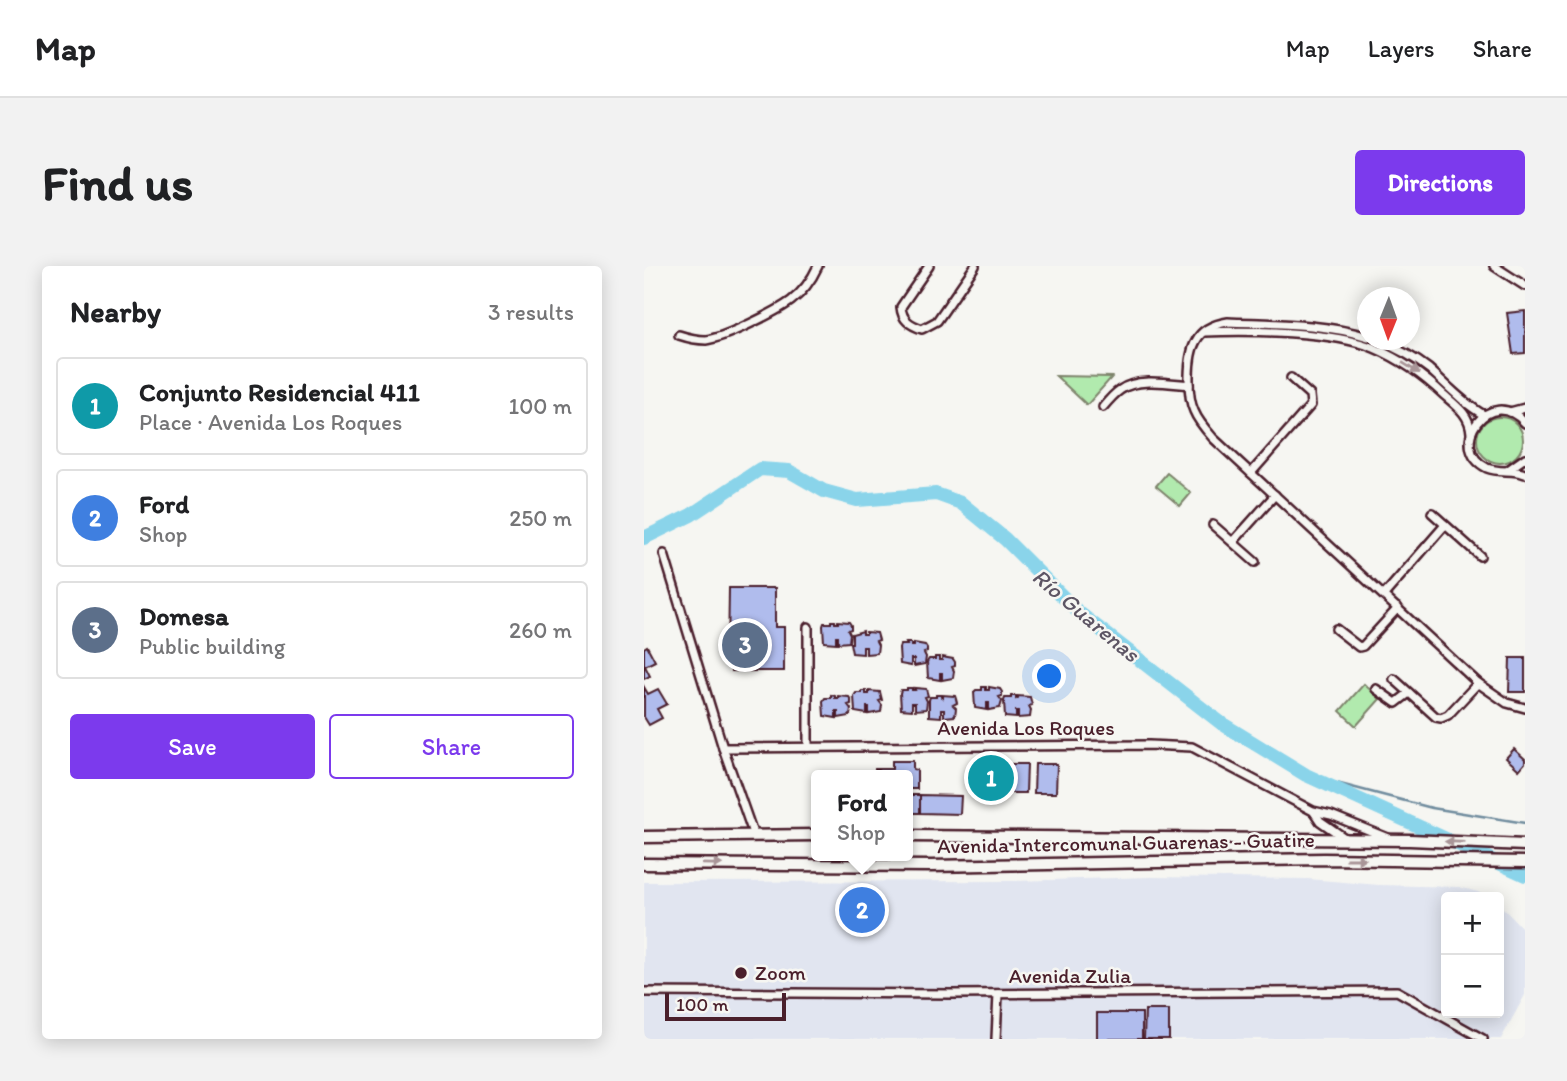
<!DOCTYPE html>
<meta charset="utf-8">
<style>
body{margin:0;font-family:Itim,sans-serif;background:#f2f2f2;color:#202124}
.controls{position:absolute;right:21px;bottom:21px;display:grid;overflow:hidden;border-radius:7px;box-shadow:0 4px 18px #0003}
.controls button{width:63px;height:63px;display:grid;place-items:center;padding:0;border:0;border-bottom:2px solid #e0e0e0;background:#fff;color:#202124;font:35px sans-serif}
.compass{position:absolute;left:713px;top:21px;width:63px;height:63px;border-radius:50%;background:#fff;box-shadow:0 4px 18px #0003;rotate:181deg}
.scale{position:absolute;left:21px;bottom:18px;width:121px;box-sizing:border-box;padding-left:7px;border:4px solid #4a1f2b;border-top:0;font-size:19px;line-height:24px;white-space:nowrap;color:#4a1f2b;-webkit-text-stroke:5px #f6f6f2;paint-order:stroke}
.you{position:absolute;left:406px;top:411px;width:24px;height:24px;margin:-18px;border:5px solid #fff;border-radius:50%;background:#1a73e8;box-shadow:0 0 0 10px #1a73e833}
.badge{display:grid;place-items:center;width:46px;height:46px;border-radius:50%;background:#7c3aed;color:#fff;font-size:23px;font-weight:700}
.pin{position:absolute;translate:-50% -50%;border:4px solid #fff;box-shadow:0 2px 7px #0006}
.popup{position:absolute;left:167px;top:504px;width:102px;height:91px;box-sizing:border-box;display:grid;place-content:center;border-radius:7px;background:#fff;filter:drop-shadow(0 2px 5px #0005);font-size:23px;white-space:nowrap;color:#757577}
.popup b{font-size:26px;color:#202124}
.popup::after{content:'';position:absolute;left:50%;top:100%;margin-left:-14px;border:14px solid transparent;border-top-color:#fff}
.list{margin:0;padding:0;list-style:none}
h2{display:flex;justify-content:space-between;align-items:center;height:91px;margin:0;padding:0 28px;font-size:30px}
h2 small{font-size:23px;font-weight:400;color:#757577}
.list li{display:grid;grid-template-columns:46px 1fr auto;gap:21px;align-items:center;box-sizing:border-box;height:98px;margin:0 14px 14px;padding:0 14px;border:2px solid #e0e0e0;border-radius:7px}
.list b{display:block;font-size:26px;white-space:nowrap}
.list p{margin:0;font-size:23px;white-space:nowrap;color:#757577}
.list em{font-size:23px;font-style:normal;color:#757577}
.actions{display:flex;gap:14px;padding:21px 28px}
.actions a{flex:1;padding:16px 0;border:2px solid #7c3aed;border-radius:7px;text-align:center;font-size:24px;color:#7c3aed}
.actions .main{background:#7c3aed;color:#fff}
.map{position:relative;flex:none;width:881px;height:773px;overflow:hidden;border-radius:7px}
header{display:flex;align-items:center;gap:42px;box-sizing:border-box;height:98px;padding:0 35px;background:#fff;border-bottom:2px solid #e0e0e0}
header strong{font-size:33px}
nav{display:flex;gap:38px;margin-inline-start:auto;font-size:24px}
.intro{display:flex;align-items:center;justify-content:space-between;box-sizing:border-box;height:168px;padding:0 42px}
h1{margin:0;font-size:49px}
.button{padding:18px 32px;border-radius:7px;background:#7c3aed;color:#fff;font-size:24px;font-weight:700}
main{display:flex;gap:42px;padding:0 42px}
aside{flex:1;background:#fff;border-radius:7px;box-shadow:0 4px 18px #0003}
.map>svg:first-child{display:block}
.built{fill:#e1e5f0}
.green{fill:#b1eaae;stroke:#7e846c;stroke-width:2}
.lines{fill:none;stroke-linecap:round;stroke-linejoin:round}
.stream{stroke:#708c9e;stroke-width:2.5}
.river{stroke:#8ad4ea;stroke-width:14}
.building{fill:#b0bced;stroke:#4a1f2b;stroke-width:2}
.minor-casing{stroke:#4a1f2b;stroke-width:12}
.secondary-casing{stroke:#4a1f2b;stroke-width:15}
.minor{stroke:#f6f6f2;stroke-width:7}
.secondary{stroke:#f6f6f2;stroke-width:10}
.oneway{fill:#a99598}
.poi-dot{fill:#4a1f2b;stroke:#f6f6f2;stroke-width:2.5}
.labels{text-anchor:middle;stroke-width:5;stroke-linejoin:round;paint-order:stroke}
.street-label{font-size:21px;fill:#4a1f2b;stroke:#f6f6f2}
.poi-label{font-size:21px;fill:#4a1f2b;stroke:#f6f6f2;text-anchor:start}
.water-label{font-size:23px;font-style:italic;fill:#5d5564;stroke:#f6f6f2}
</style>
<header>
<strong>Map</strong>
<nav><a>Map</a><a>Layers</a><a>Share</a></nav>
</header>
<div class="intro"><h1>Find us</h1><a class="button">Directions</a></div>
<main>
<aside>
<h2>Nearby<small>3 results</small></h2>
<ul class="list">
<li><span class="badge" style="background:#0f9aa8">1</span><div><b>Conjunto Residencial 411</b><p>Place · Avenida Los Roques</p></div><em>100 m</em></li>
<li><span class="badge" style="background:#3f7fe0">2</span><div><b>Ford</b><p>Shop</p></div><em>250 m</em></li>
<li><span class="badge" style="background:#5c6f8a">3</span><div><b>Domesa</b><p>Public building</p></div><em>260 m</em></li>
</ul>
<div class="actions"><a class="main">Save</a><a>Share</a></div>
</aside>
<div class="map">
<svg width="881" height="773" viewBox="0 0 881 773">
<rect width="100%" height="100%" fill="#f6f6f2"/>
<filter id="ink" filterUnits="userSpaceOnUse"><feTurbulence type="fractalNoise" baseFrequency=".0143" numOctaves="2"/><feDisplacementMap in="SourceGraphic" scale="14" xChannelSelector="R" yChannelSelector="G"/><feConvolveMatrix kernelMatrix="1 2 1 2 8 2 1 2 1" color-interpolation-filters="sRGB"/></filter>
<g filter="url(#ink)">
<polygon class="built" points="507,611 664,613 735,619 815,621 834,626 843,631 802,631 802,747 855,747 855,638 881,665 881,729 857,773 0,773 0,616 370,615"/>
<g class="green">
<polygon points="412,110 468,111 443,139"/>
<circle cx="856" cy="174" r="23"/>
<polygon points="523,207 547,227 536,240 512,220"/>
<polygon points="720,418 736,433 712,460 696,445"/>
</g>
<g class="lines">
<polyline class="stream" points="662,509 788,542 881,557"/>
<polyline class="river" points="0,272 47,249 116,203 145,205 180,225 213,234 292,228 317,237 361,273 434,346 577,457 662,509 881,609"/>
</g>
<g class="building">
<polygon points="881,45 881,87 869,88 863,47"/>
<polygon points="85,322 131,322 131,361 140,361 140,405 88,405 88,390 84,390"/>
<polygon points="187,355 191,355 191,357 194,357 194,355 205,356 207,359 207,363 204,364 206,368 205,376 194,377 194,370 192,370 192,377 180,376 179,360 180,357 187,357"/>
<polygon points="219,365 219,368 222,368 222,366 233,367 235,374 232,375 234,379 233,387 222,388 222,381 219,381 219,388 208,387 206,377 208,377 208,368"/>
<polygon points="262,377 267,377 267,380 270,380 270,377 281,379 283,382 283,386 280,387 282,391 281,398 270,400 270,393 267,393 267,400 256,398 255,382 256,379 263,379"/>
<polygon points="3,380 11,395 1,400 6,410 0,413 0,382"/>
<polygon points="291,391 295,391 295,394 298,394 298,391 309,393 311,396 311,400 308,401 310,405 309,412 298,414 298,407 296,407 296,414 284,412 283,396 285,393 291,393"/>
<polygon points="866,392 881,392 881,426 865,426"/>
<polygon points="0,421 4,428 14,423 23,438 13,443 18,452 5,459 0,451"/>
<polygon points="338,421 342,421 342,424 345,424 345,421 356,423 358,426 358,430 355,431 358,435 356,442 345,444 345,437 343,437 343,444 331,442 330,426 332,424 338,424"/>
<polygon points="263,422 268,422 268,424 271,424 270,422 282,423 284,430 281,431 283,435 282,443 271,444 271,437 268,437 268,444 257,443 256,427 257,424 263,424"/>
<polygon points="218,425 222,425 222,428 225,428 225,425 236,426 238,434 235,435 238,439 237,446 225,448 225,441 223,441 223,448 211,446 210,430 212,427 218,427"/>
<polygon points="187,429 191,430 191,432 194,432 194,430 205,431 207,434 207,438 204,439 207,443 206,450 194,452 194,445 192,445 192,452 180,450 179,435 181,432 187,432"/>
<polygon points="292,429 297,429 297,431 299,432 299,429 311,430 312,433 313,437 309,439 312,442 311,450 300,451 300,444 297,444 297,451 285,450 285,434 286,431 292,431"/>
<polygon points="367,430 372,430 372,433 374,432 374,430 386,431 388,439 385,440 387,444 386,451 374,452 374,445 372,445 372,452 361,451 360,435 361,432 367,432"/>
<polygon points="870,483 881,493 881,497 875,504 862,492"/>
<polygon points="248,495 269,495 269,503 273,504 273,523 264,523 264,509 231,509 231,503 248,503"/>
<rect x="336" y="498" width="22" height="29"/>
<polygon points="360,498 383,498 382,527 360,527"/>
<polygon points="391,498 413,498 412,527 390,527"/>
<rect x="264" y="529" width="12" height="18"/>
<polygon points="276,529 317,530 316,548 276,547"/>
<polygon points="501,744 525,744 525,773 500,773"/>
<rect x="453" y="747" width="45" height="26"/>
</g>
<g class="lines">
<defs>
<g id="minor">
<path d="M285 0 257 41C258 54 266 59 278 63L293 55 331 0"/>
<polyline points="850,0 881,20"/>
<path d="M560 66C604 64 689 65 730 82 756 93 779 109 800 129 813 140 826 149 827 167"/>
<path d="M35 69C44 72 53 74 62 74 80 72 132 46 147 35 159 26 168 13 174 0"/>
<path d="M724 71C680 57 629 58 584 56 571 58 558 63 552 75 543 90 543 130 550 145 554 155 562 164 569 172L834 417 863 437 881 442"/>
<path d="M732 74C750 81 769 90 785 103 803 119 819 137 840 149"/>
<path d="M459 141C464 135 470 128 476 124 493 111 525 117 545 119"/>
<polyline points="866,146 881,142"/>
<path d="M881 157C846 117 801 181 843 202 855 207 869 203 881 208"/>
<polyline points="864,204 881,192"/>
<polyline points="607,207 667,139 666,129 647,112"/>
<polyline points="788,247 836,290"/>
<polyline points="569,259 611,296"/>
<polyline points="589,276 631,229"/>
<polyline points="20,288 79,482 110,570"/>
<polyline points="740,329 801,259"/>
<polyline points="164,361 164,481"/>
<polyline points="692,363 715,381 719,380 754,342"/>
<polyline points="750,413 792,451 797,452 804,449 834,417"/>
<polyline points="732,423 752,437 765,427"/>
<polyline points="79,482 505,479 548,481 669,545 687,549 744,572"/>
<polyline points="670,546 676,555 702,573"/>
<polyline points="0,726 308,728 753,725 839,773"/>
<polyline points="352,773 354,728"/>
</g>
<g id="secondary">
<polyline points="264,570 766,574 881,579"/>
<polyline points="0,571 172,569"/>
<polyline points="0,598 287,600 680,593 881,596"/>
</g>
</defs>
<use href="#minor" class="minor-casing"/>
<use href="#secondary" class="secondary-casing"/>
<use href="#minor" class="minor"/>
<use href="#secondary" class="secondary"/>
</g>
<defs><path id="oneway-solid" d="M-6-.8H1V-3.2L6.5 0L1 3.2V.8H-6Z" transform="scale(1.75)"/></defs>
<g class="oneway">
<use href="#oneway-solid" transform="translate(767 102) rotate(32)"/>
<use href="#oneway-solid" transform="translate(811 576) rotate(-178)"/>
<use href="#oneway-solid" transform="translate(712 593)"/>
<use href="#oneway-solid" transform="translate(68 598) rotate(1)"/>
</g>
</g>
<circle class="poi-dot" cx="97" cy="707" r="7"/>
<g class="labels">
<g class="street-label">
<text x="382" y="469">Avenida Los Roques</text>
<text transform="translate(482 577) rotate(-1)" y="7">Avenida Intercomunal Guarenas - Guatire</text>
<text x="426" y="717">Avenida Zulia</text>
</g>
<g class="poi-label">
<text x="111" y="714">Zoom</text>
</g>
<g class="water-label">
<text transform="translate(442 349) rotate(40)" y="8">Río Guarenas</text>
</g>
</g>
</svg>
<div class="controls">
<button>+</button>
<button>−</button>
</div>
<svg class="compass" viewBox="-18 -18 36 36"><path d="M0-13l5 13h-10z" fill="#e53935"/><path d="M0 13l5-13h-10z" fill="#757577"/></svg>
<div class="scale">100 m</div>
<div class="you"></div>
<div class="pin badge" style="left:347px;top:512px;background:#0f9aa8">1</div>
<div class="pin badge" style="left:218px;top:644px;background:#3f7fe0">2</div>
<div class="popup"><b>Ford</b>Shop</div>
<div class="pin badge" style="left:101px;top:379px;background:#5c6f8a">3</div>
</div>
</main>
